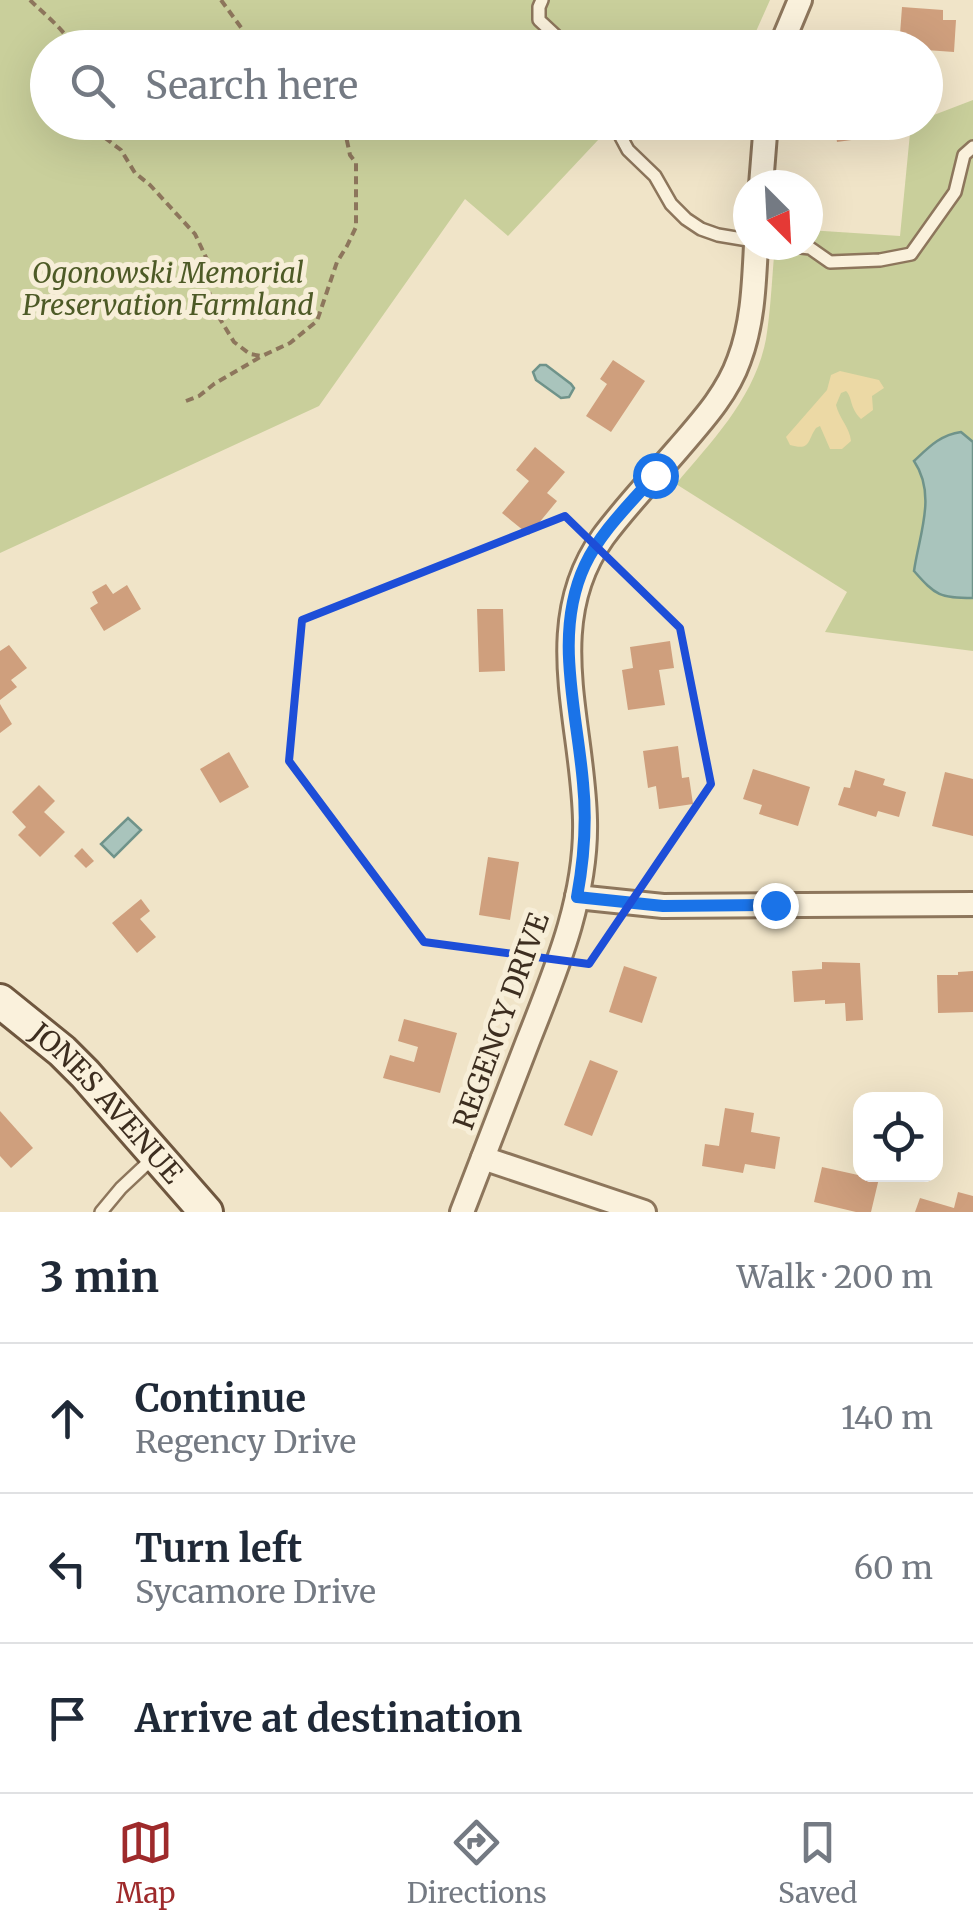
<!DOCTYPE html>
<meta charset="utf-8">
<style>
body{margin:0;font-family:Merriweather,serif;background:#f2f2f3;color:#1f2937}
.controls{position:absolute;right:30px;bottom:30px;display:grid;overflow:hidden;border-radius:20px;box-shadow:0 10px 40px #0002}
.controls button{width:90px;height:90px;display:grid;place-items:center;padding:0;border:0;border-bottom:2px solid #e0e1e3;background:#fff;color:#1f2937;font:50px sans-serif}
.compass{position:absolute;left:733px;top:170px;width:90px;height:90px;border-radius:50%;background:#fff;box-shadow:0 10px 40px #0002;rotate:156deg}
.stop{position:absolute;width:30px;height:30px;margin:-22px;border:8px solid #1a73e8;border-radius:50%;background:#fff}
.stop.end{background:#1a73e8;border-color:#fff;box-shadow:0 2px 10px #0008}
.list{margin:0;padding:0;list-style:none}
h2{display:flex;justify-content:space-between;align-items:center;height:130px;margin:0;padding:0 40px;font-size:42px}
h2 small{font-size:32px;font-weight:400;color:#747a83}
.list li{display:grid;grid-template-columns:65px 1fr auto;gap:30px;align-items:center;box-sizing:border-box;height:150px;padding:0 40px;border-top:2px solid #e0e1e3}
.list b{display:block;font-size:38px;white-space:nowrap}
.list p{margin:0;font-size:32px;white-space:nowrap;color:#747a83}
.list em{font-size:32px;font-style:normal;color:#747a83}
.icon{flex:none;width:55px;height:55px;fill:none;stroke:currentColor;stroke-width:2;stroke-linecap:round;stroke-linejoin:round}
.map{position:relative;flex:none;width:973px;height:1212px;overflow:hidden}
.search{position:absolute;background:#fff;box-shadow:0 10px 40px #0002;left:30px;right:30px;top:30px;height:110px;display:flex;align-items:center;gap:25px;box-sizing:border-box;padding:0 35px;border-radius:55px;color:#747a83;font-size:38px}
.sheet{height:580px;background:#fff}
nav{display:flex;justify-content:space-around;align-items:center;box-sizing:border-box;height:140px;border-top:2px solid #e0e1e3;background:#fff;font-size:28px;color:#747a83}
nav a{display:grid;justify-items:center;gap:5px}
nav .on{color:#9e2a2b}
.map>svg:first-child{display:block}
.green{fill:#c9cf9b}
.sand{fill:#ecd9a5}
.water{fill:#a9c4bc;stroke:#6f938a;stroke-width:2.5}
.building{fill:#cf9f7d}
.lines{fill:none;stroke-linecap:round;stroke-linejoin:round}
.lane-casing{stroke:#8d765c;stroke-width:16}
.street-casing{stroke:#8d765c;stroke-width:28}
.secondary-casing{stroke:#6f573f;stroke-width:38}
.path{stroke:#8d765c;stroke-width:4;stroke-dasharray:8 5;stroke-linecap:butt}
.lane{stroke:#faf1dc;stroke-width:11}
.street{stroke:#faf1dc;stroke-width:22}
.secondary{stroke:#faf1dc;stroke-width:32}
.route{stroke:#1a73e8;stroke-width:12}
.marked{fill:none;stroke:#1d4ed8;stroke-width:8;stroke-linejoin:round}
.labels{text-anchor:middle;stroke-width:10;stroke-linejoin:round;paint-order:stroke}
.park-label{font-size:28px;font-style:italic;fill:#4d5a26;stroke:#f7eed8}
.street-label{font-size:28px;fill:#3d2e20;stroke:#f7eed8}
</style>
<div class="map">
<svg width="973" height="1212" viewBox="0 0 973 1212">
<rect width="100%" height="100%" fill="#f0e4c8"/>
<g class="green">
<polygon points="0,0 770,0 749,47 48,48 48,122 614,123 508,236 465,199 319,406 0,553"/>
<path d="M973 100V651L825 632 847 592 676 484C713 440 755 397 766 339 771 308 772 276 775 245H808V230L900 236 911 123 926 122V118Z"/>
</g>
<path class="sand" d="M840 371 879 380 884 388 872 396 873 410 861 419C849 407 853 398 846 391L841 393 836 405C839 418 850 428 851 441L842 449H830L820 426 816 428C807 441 811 451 790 445L786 437 827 390 831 375Z"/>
<g class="water">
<polygon points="540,365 546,365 571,384 574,388 569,397 561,398 536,380 533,372"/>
<path d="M961 432 973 442V598C940 598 936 596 914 571 919 535 937 495 914 461 929 447 940 435 961 432Z"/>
<polygon points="128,818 141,830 114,857 101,844"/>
</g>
<g class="building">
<polygon points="902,7 943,10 943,20 956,20 954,52 926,50 926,48 899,48"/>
<polygon points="834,122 871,122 873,137 837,142"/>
<polygon points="613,360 645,381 611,432 586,416 607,384 600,379"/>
<polygon points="535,447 565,472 547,493 557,501 529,535 502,513 529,481 516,470"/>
<polygon points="106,584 113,594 127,585 141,609 104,631 90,608 98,603 92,592"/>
<polygon points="477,609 503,609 505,671 479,672"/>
<polygon points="670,641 674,668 659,670 665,705 628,710 622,670 633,668 630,647"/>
<polygon points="9,645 27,668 11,680 17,687 0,700 0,651"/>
<polygon points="0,704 12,724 0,733"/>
<polygon points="678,746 682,778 689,777 693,804 659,809 656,786 648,788 643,751"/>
<polygon points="229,752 249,787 220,803 200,769"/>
<polygon points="753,769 810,787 798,826 759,814 762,805 743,799"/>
<polygon points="855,770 885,779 883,785 906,792 899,817 878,811 876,817 838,805 844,787 850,788"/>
<polygon points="945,772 973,779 973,836 932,826"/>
<polygon points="39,785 55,801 44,812 65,832 40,857 18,835 26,827 12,812"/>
<polygon points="82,848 94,861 86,868 74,856"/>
<polygon points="488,857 519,862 510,920 479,915"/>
<polygon points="141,899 150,911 140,919 156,937 137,953 112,923"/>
<polygon points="822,962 860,963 863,1020 846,1021 845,1003 825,1004 825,1000 794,1002 792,971 822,969"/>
<polygon points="624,966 657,977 642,1023 609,1012"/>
<polygon points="973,971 973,1012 938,1013 937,975 958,975 958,972"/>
<polygon points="404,1019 457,1033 440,1093 383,1078 390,1055 414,1062 418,1047 398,1041"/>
<polygon points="590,1060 618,1071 592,1136 564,1125"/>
<polygon points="725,1108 754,1113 751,1132 780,1137 775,1169 745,1164 743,1173 702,1166 705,1144 719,1146"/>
<polygon points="0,1111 33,1148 11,1168 0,1156"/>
<polygon points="822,1167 858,1175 880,1174 871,1212 856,1212 814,1202"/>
<polygon points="958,1192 973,1196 973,1212 915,1212 920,1198 954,1208"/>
</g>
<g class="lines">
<defs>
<g id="lane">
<polyline points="542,0 539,7 539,20 569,48"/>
<polyline points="613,122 628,150 655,176 671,204 686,219 701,229 718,235 748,240"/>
<polyline points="782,245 810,248 830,262 880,260 911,254 955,192 964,155 973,147"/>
<polyline points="101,1212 121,1188 153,1158"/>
</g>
<g id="street">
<polyline points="780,48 800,0"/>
<polyline points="761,185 766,122"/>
<polyline points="577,897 663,906 973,904"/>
<polyline points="483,1158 644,1212"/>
<path d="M462 1212C484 1155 506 1098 528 1041 556 970 587 897 585 820 583 722 541 624 603 537 626 506 653 478 678 449 702 421 727 394 739 360 753 323 754 283 756 245"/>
</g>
<g id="secondary">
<path id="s1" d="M0 1001 62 1051 85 1074 206 1212"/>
</g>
</defs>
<use href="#lane" class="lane-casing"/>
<use href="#street" class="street-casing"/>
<use href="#secondary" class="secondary-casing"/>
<g class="path">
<path d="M30 0C45 15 64 29 74 48"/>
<polyline points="221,0 248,37 261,48"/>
<polyline points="84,122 121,150 135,173 150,185 195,234 211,268 209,291 212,306 234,342 250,354 262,356 290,343 317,321 337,262 347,246 356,227 356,163 350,155 343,122"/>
<polyline points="186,401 199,396 214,384 262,356"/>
</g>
<use href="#lane" class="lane"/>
<use href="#street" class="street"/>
<use href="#secondary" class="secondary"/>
</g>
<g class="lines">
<path class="route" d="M655 475C631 503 601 531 585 565 553 633 577 711 583 783 587 822 584 859 577 897L663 906 775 905"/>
</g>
<path class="marked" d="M565 516 680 628 711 784 589 964 424 942 289 761 302 620Z"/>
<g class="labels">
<g class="park-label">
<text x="168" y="283">Ogonowski Memorial<tspan x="168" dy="32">Preservation Farmland</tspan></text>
</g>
<g class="street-label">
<text transform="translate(501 1021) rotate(-70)" y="10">REGENCY DRIVE</text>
<text dy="10" stroke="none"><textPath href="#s1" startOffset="148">JONES AVENUE</textPath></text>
</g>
</g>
</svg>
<div class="controls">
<button><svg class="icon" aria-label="locate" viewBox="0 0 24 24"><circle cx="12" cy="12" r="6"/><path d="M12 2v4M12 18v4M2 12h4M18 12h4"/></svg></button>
</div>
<svg class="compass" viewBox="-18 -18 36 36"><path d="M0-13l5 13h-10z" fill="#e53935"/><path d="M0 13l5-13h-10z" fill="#747a83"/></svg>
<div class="stop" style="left:655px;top:475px"></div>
<div class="stop end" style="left:775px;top:905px"></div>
<div class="search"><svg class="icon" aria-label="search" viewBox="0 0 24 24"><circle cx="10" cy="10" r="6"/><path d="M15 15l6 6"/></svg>Search here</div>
</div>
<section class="sheet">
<h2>3 min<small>Walk · 200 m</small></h2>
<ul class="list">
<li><svg class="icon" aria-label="ahead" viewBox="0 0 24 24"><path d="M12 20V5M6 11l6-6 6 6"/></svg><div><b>Continue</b><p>Regency Drive</p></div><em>140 m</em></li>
<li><svg class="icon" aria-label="left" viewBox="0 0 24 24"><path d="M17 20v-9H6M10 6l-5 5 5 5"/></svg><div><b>Turn left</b><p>Sycamore Drive</p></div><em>60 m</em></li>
<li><svg class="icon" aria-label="arrive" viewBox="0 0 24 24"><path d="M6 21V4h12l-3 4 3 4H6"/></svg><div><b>Arrive at destination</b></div></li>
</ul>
</section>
<nav>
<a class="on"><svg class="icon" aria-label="map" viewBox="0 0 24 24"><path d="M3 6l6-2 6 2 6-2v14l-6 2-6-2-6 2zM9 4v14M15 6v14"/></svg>Map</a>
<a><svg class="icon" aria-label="directions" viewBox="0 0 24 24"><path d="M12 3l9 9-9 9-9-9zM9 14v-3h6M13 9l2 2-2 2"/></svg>Directions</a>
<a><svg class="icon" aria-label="saved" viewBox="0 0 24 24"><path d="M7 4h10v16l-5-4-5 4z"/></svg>Saved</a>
</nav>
